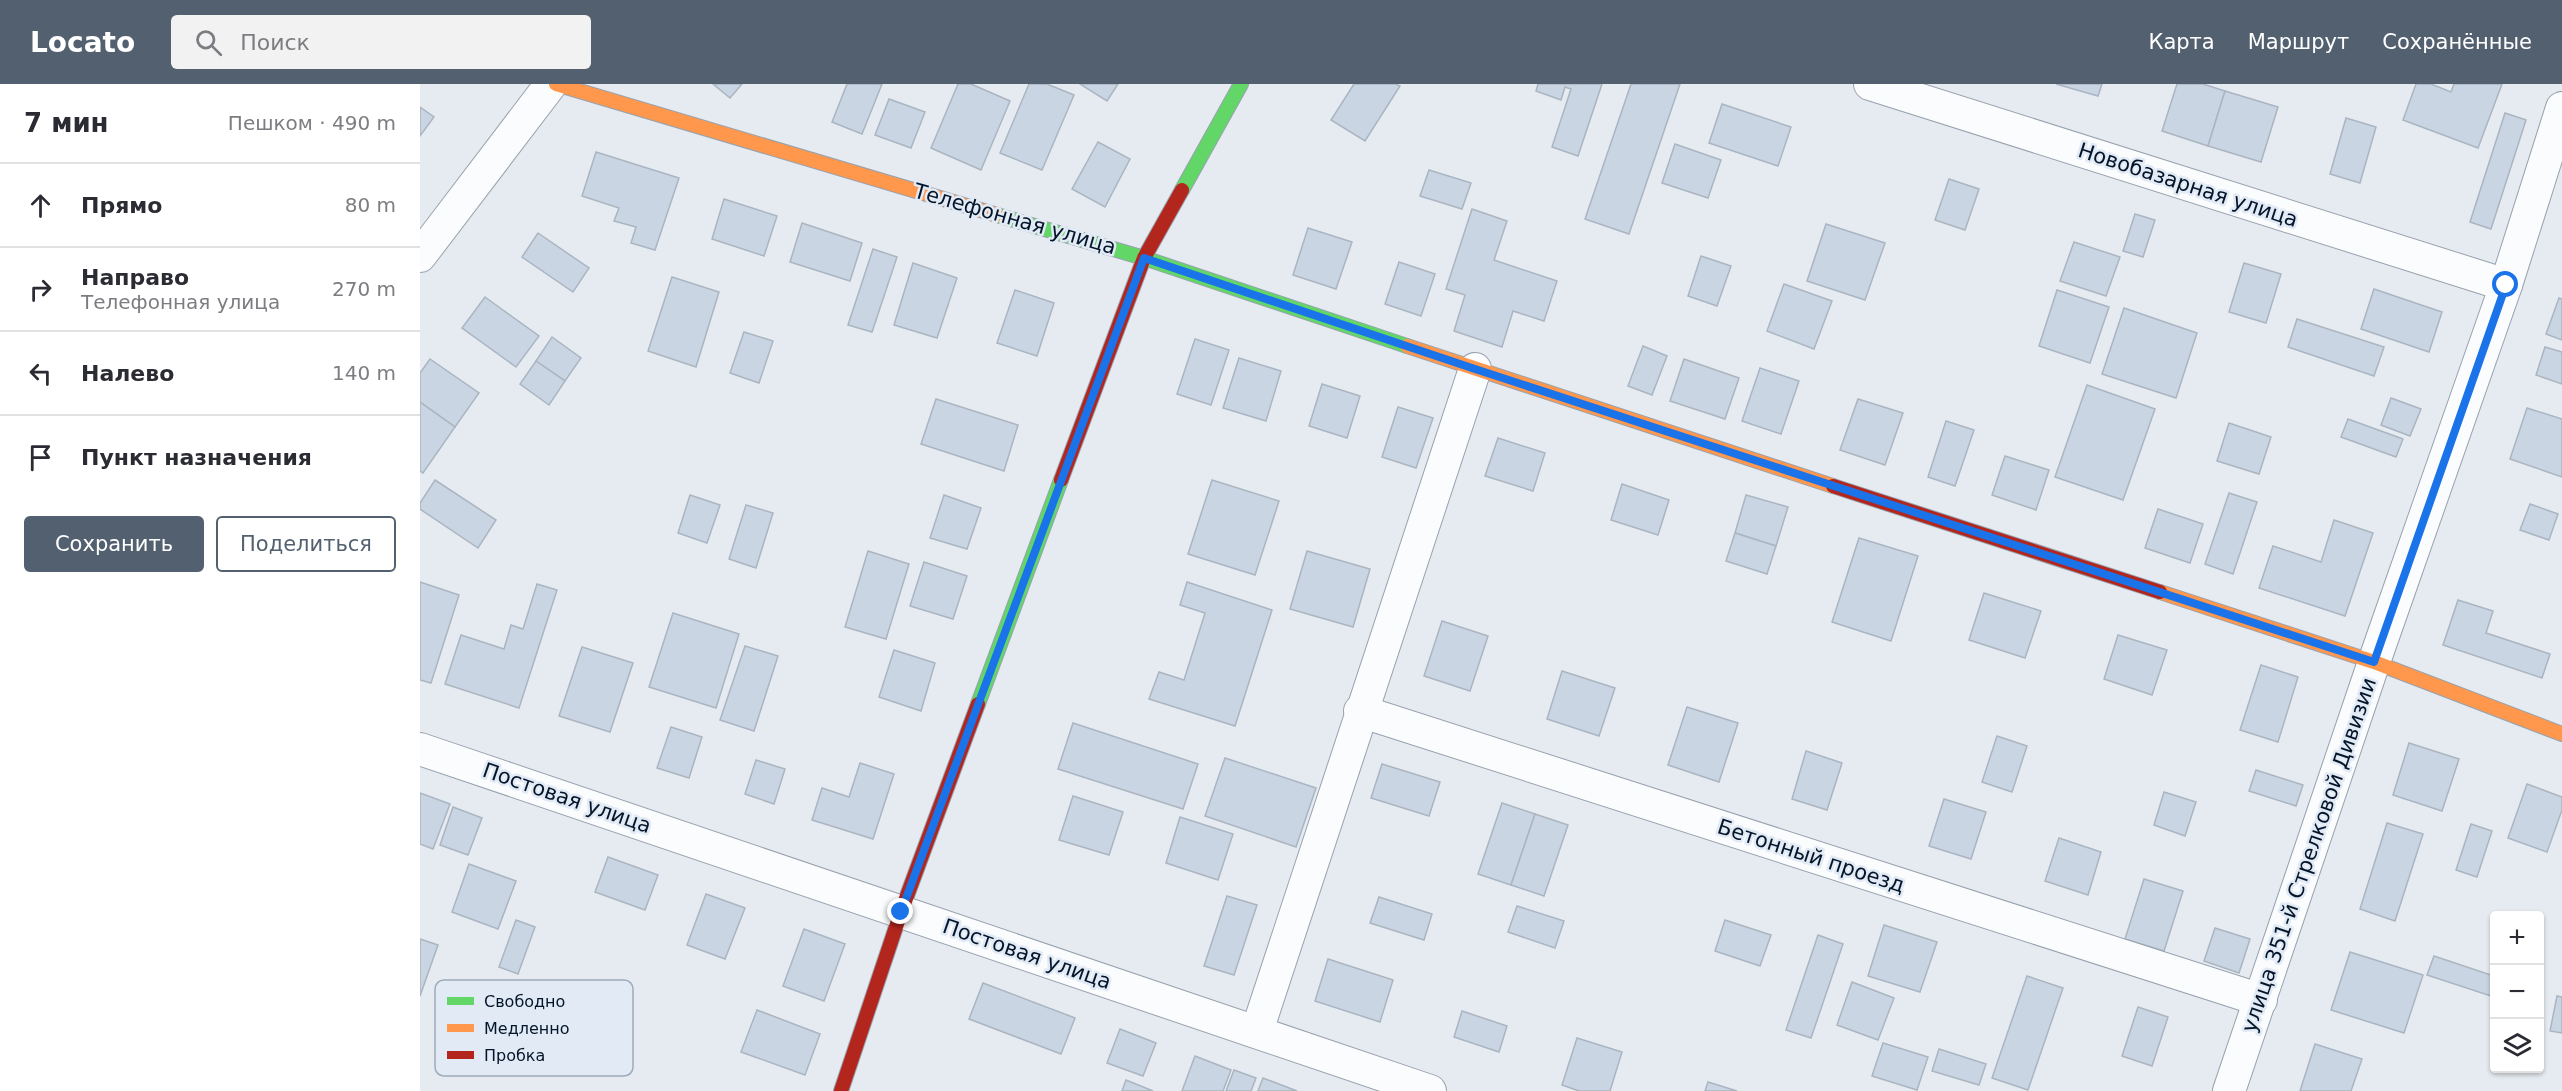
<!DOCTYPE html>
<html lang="ru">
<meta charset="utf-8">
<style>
body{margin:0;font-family:"DejaVu Sans",sans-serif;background:#f2f2f3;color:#2b2b33}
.controls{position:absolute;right:18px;bottom:18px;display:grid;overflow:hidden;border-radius:6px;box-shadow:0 2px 4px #0004}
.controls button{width:54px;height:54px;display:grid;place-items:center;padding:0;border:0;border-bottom:2px solid #e1e1e2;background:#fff;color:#2b2b33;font:30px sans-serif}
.stop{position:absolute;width:18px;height:18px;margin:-14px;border:4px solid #1a73e8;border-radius:50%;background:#fff}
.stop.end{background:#1a73e8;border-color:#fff;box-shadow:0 2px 6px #0008}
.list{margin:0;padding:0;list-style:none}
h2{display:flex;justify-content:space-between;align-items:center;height:78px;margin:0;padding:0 24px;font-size:26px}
h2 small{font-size:20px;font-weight:400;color:#7c7c81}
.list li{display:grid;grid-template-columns:39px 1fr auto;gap:18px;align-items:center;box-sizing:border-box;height:84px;padding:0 24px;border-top:2px solid #e1e1e2}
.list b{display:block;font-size:22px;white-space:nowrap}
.list p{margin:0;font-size:20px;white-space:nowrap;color:#7c7c81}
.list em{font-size:20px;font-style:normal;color:#7c7c81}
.actions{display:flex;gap:12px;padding:18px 24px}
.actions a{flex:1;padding:14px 0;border:2px solid #53606f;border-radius:6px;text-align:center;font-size:21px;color:#53606f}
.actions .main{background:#53606f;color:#fff}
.icon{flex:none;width:33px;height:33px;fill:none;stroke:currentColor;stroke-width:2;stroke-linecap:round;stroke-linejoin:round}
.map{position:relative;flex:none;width:2142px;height:1007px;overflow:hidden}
header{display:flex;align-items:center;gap:36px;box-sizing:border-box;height:84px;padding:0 30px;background:#53606f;color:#fff}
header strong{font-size:28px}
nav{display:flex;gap:33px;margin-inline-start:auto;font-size:21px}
.search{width:420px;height:54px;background:#f2f2f3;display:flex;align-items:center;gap:15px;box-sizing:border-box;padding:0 21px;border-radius:6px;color:#7c7c81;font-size:22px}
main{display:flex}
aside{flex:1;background:#fff}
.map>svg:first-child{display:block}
.building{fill:#c9d5e2;stroke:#aab5c1;stroke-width:1.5}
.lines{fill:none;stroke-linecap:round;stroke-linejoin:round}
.street-casing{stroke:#97a2ae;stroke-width:34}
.fast-casing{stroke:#97a2ae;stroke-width:16}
.slow-casing{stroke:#97a2ae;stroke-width:16}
.jam-casing{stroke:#97a2ae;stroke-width:16}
.street{stroke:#fbfcfd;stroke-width:32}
.fast{stroke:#63d668;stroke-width:14}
.slow{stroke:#ff974d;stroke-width:14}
.jam{stroke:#b3261e;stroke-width:14}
.route{stroke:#1a73e8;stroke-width:8}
.labels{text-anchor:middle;stroke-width:5;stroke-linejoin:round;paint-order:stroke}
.street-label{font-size:21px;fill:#041529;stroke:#e1eaf5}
.key{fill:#e1eaf5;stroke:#9faab8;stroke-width:1.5}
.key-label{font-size:16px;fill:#041529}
</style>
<header>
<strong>Locato</strong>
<div class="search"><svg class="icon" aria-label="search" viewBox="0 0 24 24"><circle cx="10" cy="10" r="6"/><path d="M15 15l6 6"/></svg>Поиск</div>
<nav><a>Карта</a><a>Маршрут</a><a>Сохранённые</a></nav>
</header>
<main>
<aside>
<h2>7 мин<small>Пешком · 490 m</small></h2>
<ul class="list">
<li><svg class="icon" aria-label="ahead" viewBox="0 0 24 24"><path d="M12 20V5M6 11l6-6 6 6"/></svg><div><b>Прямо</b></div><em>80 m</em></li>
<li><svg class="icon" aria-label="right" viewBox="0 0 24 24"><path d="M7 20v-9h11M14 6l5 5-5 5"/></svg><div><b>Направо</b><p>Телефонная улица</p></div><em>270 m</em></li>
<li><svg class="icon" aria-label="left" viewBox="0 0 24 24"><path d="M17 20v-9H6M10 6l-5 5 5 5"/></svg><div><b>Налево</b></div><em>140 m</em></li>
<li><svg class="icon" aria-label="arrive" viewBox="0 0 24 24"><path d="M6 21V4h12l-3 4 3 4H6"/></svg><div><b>Пункт назначения</b></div></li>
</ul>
<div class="actions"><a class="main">Сохранить</a><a>Поделиться</a></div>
</aside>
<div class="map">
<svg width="2142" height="1007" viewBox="0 0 2142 1007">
<rect width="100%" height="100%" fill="#e6ebf1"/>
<g class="building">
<polygon points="293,0 322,0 310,14"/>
<polygon points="427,0 462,0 442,50 412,38"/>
<polygon points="538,0 551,0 590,17 561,86 511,64"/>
<polygon points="609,0 627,0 654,11 622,86 580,69"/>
<polygon points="660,0 698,0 687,17"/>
<polygon points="934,0 976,0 980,2 945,57 911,36"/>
<polygon points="1118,0 1182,0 1158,72 1132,63 1151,5 1145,3 1141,16 1116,7"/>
<polygon points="1211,0 1260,0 1209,150 1165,135"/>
<polygon points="1636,0 1682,0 1678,12"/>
<polygon points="1757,0 1783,0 1805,7 1788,62 1742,47"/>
<polygon points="1996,0 2011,0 2031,8 2034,0 2082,0 2058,64 1983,36"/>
<polygon points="1805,7 1858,23 1841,78 1788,62"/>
<polygon points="469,15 505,28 491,64 455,51"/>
<polygon points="1302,20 1371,43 1358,82 1289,59"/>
<polygon points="0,23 14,33 0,52"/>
<polygon points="2085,29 2106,36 2071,145 2050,138"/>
<polygon points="1926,34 1956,43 1940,99 1910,90"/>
<polygon points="678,58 710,75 685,123 652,105"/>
<polygon points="1255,60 1301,76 1288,114 1242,99"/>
<polygon points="176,68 259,94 235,166 211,159 216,143 194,137 199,124 162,112"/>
<polygon points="1009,86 1051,99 1042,125 1000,112"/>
<polygon points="1529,95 1559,105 1545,146 1515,136"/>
<polygon points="304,115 357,132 344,172 292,155"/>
<polygon points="1052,125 1087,137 1074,176 1137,197 1124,237 1093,227 1082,263 1034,247 1045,211 1026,205"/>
<polygon points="1715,130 1735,136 1723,173 1703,167"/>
<polygon points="382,139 442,159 430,197 370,178"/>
<polygon points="1406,140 1465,159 1445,216 1387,197"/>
<polygon points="888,144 932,158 916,205 873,191"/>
<polygon points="118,149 169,184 153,208 102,173"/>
<polygon points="1654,158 1700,173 1686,212 1640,197"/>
<polygon points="453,165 477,173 452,248 428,241"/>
<polygon points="1281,172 1311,182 1297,222 1268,212"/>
<polygon points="979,178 1015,190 1001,232 965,220"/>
<polygon points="493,179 537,194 517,254 474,241"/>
<polygon points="1824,179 1861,190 1846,239 1809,228"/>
<polygon points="252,193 299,208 276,283 228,267"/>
<polygon points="1364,200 1412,217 1394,265 1347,247"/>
<polygon points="1954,205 2022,228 2009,268 1941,245"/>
<polygon points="595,206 634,219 617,272 577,259"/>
<polygon points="1637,206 1689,223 1670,279 1619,262"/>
<polygon points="65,213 119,252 96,283 42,244"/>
<polygon points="2139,214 2142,215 2142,256 2126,250"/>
<polygon points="1704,224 1777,249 1756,314 1682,290"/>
<polygon points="1877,235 1964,263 1954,292 1868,263"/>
<polygon points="324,248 353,257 339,299 310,289"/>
<polygon points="132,253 161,274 145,297 116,277"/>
<polygon points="775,255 809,266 791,321 757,310"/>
<polygon points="1223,262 1247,272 1232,311 1208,302"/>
<polygon points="2125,263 2142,268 2142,300 2116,291"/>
<polygon points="819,274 861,287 846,337 803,324"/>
<polygon points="10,275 59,309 35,343 0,318 0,289"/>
<polygon points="1264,275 1319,294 1305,335 1250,317"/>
<polygon points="116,277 145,297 129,321 100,300"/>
<polygon points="1340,284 1379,297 1361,350 1322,337"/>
<polygon points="902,300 940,312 927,354 889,342"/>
<polygon points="1667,301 1735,325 1703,416 1635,393"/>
<polygon points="1971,314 2001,325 1990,352 1961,341"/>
<polygon points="516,315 598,341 584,387 501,360"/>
<polygon points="1438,315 1483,329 1465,381 1420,366"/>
<polygon points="0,318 35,343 3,389 0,387"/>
<polygon points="978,323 1013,334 996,384 962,373"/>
<polygon points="2107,324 2142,335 2142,393 2090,375"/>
<polygon points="1928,335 1983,355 1976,373 1921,353"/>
<polygon points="1526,337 1554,346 1535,402 1508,393"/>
<polygon points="1809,339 1851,353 1839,390 1797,377"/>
<polygon points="1078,354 1125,369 1113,407 1065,392"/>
<polygon points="1585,372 1629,386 1616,426 1572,411"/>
<polygon points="15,396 76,436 58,464 0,425 0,419"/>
<polygon points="792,396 859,417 835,491 768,470"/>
<polygon points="1202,400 1249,416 1238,451 1191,436"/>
<polygon points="1809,409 1837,418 1813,490 1785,480"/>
<polygon points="270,411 300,421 287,459 258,449"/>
<polygon points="524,411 561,424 547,465 510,454"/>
<polygon points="1326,411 1368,423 1356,462 1315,449"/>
<polygon points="2110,420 2138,430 2129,456 2100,446"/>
<polygon points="326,421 353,429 336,484 309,475"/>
<polygon points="1738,425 1783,440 1770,479 1725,464"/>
<polygon points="1914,436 1953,449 1925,532 1839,504 1853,462 1901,478"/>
<polygon points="1315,449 1356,462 1347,490 1306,477"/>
<polygon points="1439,454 1498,472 1471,557 1412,538"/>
<polygon points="448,467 489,480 466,555 425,543"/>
<polygon points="887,467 950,485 933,543 870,525"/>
<polygon points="504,478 547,492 533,535 490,522"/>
<polygon points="0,498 39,511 11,599 0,596"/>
<polygon points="767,498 852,526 815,642 729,615 739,588 764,596 785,529 760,521"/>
<polygon points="117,500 137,506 99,624 25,600 41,551 84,565 91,541 103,545"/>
<polygon points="1564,509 1621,527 1605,574 1549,556"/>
<polygon points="2038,516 2073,527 2066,549 2130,570 2122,594 2023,561"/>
<polygon points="253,529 319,550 296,624 229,603"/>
<polygon points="1022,537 1068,552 1050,607 1004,592"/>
<polygon points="1698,551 1747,566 1732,611 1684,595"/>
<polygon points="325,562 358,572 334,647 300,636"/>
<polygon points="162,563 213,579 190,648 139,632"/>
<polygon points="474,566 515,579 501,627 459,613"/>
<polygon points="1841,581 1878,593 1858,658 1820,646"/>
<polygon points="1142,587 1195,604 1179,652 1127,635"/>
<polygon points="1267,623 1318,639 1299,698 1248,681"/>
<polygon points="653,639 778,680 763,725 638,685"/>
<polygon points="251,643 282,653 269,694 237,684"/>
<polygon points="1577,652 1607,662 1592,708 1562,698"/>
<polygon points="1989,659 2039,675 2022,727 1973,711"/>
<polygon points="1386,667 1422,679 1407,726 1372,715"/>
<polygon points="805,674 896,704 876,763 785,732"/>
<polygon points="336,676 365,685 354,720 325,710"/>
<polygon points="440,679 474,690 453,755 392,736 402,704 429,713"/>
<polygon points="962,680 1020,698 1009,732 951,714"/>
<polygon points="1836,686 1883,701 1876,722 1829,707"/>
<polygon points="2107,700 2142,713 2142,726 2127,768 2088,754"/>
<polygon points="1744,708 1776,718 1765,752 1734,741"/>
<polygon points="0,709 30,720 13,765 0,760"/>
<polygon points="653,712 703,728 689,771 639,756"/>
<polygon points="1524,715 1566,728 1551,775 1509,762"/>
<polygon points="1082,719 1115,730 1091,801 1058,790"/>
<polygon points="33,723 62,734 48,771 20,761"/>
<polygon points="1115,730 1148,741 1124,812 1091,801"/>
<polygon points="760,733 813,750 798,796 746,779"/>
<polygon points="1967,739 2003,750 1975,837 1940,825"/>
<polygon points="2051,740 2072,747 2057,793 2036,786"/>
<polygon points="1639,754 1681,768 1668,811 1625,797"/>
<polygon points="188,773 238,791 225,826 175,808"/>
<polygon points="49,780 96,797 78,845 32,828"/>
<polygon points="1724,795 1763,807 1744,867 1705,855"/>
<polygon points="286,810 325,824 305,875 267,861"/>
<polygon points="807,812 837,821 814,891 784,882"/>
<polygon points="959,813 1012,830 1004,856 950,839"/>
<polygon points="1097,822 1144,837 1135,864 1088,848"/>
<polygon points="96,836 115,843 98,890 79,883"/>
<polygon points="1305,836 1351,851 1340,882 1295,867"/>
<polygon points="1464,841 1517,858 1500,908 1448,892"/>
<polygon points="1795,844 1830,855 1819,889 1784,877"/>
<polygon points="384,845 425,860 404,917 363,902"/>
<polygon points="1398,851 1423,860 1391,954 1366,946"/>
<polygon points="0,855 18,861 0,912"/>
<polygon points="1930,868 2003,891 1984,949 1911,926"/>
<polygon points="2014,872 2074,892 2074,913 2007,891"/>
<polygon points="908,875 973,896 960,938 895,917"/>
<polygon points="1607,892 1643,904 1608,1006 1572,994"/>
<polygon points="1432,898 1474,914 1458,956 1417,941"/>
<polygon points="563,899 655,934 641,970 549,935"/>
<polygon points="2137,912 2142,913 2142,949 2130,947"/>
<polygon points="1718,923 1748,933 1732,982 1702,972"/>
<polygon points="337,926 400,950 385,991 321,968"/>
<polygon points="1042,927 1087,942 1079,968 1034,953"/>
<polygon points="700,945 736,959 723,992 687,979"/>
<polygon points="1157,954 1202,968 1190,1007 1159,1007 1142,1001"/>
<polygon points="1463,959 1508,973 1497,1006 1452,992"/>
<polygon points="1895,960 1942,975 1931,1007 1880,1007"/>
<polygon points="1519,965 1566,980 1559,1001 1512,987"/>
<polygon points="775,972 811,986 803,1007 762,1007"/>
<polygon points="814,986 836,994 831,1007 806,1007"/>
<polygon points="843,994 877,1007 838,1007"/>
<polygon points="706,996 733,1007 702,1007"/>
<polygon points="1288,998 1317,1007 1285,1007"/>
</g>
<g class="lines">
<defs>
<g id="street">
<polyline points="1450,0 2086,201"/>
<polyline points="0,172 131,0"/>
<polyline points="940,627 1841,916"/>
<polyline points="0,665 1010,1007"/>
<polyline points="837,947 1055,285"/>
<polyline points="1809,1007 1954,578 2086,201 2142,24"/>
</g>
<g id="fast">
<polyline points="762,106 821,0"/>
<polyline points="577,131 724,174 987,262"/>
<polyline points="558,620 641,396"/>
</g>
<g id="slow">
<polyline points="136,0 577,131"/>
<polyline points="987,262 1413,402"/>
<polyline points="1740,508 1954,578 2142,650"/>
</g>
<g id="jam">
<polyline points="641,396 724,174 762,106"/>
<polyline points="1413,402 1740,508"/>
<polyline points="421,1007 481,828 558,620"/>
</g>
</defs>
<use href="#street" class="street-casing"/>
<use href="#fast" class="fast-casing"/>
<use href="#slow" class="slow-casing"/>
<use href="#jam" class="jam-casing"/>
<use href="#street" class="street"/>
<use href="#fast" class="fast"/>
<use href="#slow" class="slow"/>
<use href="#jam" class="jam"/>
</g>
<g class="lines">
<polyline class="route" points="481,828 724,174 1055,285 1954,578 2086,201"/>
</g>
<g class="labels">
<g class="street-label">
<text transform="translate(1768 101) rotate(18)" y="7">Новобазарная улица</text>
<text transform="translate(595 135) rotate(16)" y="7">Телефонная улица</text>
<text transform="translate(147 714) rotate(19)" y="7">Постовая улица</text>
<text transform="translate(1889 771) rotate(-71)" y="7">улица 351-й Стрелковой Дивизии</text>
<text transform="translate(1391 772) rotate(18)" y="7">Бетонный проезд</text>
<text transform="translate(607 870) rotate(19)" y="7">Постовая улица</text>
</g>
</g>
<rect x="15" y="896" width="198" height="96" rx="9" class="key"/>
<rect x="27" y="913" width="27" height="8" fill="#63d668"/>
<rect x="27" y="940" width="27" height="8" fill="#ff974d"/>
<rect x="27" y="967" width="27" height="8" fill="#b3261e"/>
<g class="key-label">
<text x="64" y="923">Свободно</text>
<text x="64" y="950">Медленно</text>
<text x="64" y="977">Пробка</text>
</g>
</svg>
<div class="controls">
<button>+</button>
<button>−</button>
<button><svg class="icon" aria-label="layers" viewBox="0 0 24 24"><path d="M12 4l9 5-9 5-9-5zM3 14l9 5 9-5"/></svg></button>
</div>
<div class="stop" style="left:2086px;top:201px"></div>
<div class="stop end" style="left:481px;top:828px"></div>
</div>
</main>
